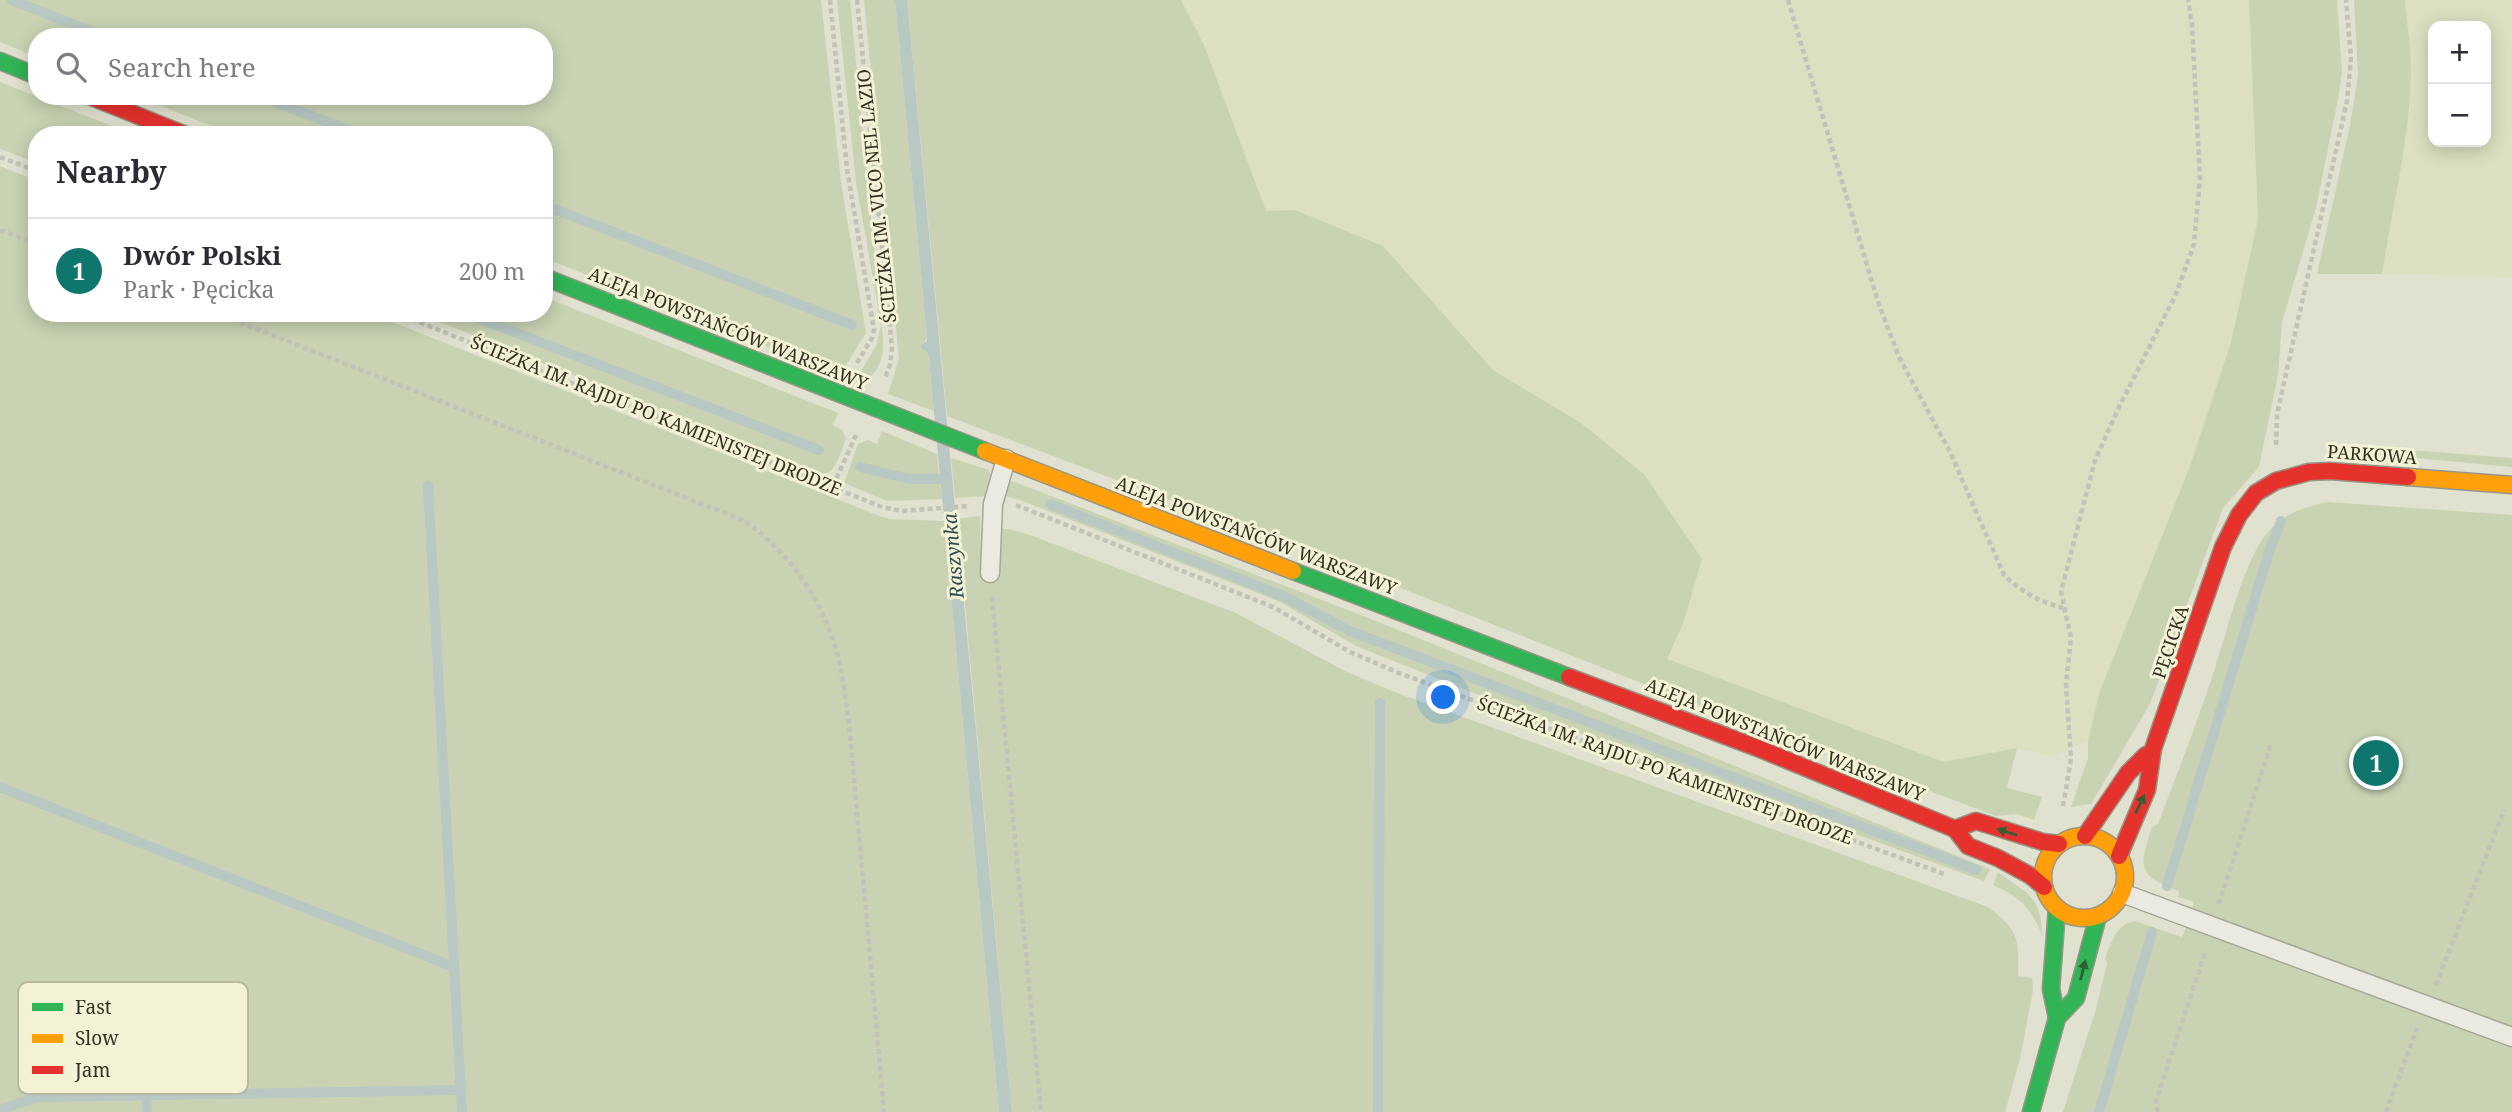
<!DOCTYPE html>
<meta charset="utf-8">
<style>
body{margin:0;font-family:"Noto Serif",serif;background:#f2f2f3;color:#2b2b33}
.controls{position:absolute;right:21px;top:21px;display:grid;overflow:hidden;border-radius:14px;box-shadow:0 4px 18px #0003}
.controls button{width:63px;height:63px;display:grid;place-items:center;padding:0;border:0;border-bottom:2px solid #e1e1e2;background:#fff;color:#2b2b33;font:35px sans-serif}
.you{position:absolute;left:1444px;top:698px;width:24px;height:24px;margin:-18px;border:5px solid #fff;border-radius:50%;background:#1a73e8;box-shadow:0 0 0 10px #1a73e833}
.badge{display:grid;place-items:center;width:46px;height:46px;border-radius:50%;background:#0f766e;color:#fff;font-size:23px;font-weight:700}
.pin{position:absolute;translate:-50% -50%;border:4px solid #fff;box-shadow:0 2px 7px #0006}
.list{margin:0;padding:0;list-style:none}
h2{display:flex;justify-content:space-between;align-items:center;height:91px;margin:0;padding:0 28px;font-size:30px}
h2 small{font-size:23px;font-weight:400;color:#7c7c81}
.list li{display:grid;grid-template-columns:46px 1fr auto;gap:21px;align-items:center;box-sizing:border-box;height:105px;padding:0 28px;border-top:2px solid #e1e1e2}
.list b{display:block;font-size:26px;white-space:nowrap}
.list p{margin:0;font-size:23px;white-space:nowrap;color:#7c7c81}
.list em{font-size:23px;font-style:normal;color:#7c7c81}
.icon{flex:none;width:38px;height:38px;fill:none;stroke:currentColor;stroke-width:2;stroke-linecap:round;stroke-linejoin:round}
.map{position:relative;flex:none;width:2512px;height:1112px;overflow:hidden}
.search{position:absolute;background:#fff;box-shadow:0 4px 18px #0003;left:28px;top:28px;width:525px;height:77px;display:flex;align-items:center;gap:18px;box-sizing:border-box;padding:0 24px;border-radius:28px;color:#7c7c81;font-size:26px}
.panel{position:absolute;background:#fff;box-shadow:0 4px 18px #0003;left:28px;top:126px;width:525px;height:196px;border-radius:28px}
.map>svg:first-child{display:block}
.farmland{fill:#dddfc1;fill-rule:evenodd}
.green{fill:#c9d3b3}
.water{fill:#b9c8c3}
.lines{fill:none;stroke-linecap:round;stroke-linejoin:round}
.stream{stroke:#b9c8c3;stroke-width:10}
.lane-casing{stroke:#a7a697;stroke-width:21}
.fast-casing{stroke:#979588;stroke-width:19}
.slow-casing{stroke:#979588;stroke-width:19}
.jam-casing{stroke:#979588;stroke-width:19}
.path{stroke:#c2c2b6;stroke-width:4.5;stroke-dasharray:5 3.5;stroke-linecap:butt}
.lane{stroke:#eaeae0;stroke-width:18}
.fast{stroke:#30b455;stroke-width:16}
.slow{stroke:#ff9f0a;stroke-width:16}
.jam{stroke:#e5322d;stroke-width:16}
.oneway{fill:#335e33}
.labels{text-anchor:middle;stroke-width:6;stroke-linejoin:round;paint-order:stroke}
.street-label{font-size:18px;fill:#353021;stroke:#f2f2d6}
.water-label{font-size:19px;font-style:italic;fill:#314c53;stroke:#f2f2d6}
.key{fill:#f2f2d6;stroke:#b9b8a0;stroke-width:2}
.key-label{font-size:19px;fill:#353021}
</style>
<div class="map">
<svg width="2512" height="1112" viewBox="0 0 2512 1112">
<rect width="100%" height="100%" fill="#e1e1cf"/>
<g class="farmland">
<polygon points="1181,0 2249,0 2258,219 2231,342 2190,466 2099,694 2088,741 2053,756 2017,748 1944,762 1667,659 1683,624 1702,559 1644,474 1581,423 1493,370 1383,246 1295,210 1266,212 1204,45"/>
<path d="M2405 0H2512V277L2382 274 2412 74ZM2433 26H2486V142H2433Z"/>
</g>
<g class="green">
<polygon points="0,0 821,0 841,182 866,333 840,375 544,258 544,135 234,135 136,96 544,96 544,37 37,37 37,57 0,42"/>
<path d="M837 0H850L883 339C884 360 878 372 863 383L855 381 877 344 881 325 856 182Z"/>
<polygon points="864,0 895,0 927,337 921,349 927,352 929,358 934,411 888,394 899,359"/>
<polygon points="907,0 1181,0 1204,45 1266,211 1295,210 1383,246 1493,370 1581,423 1644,474 1702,559 1683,624 1667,659 1944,762 2017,748 2007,788 2042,797 2034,820 2017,814 1996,816 1649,686 1342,565 947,416"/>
<polygon points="2249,0 2337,0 2342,72 2338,99 2316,208 2282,322 2278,375 2259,467 2223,508 2150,704 2091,804 2071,807 2088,758 2088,741 2099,694 2190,466 2231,342 2258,219"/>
<path d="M2354 0H2405C2407 25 2412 51 2411 76 2409 143 2392 208 2382 274H2317L2350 125 2358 75Z"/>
<polygon points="0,82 135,135 37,135 37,163 0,149"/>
<polygon points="0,166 37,181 37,313 370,313 882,517 890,519 944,521 999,1112 0,1112"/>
<path d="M544 297 838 413 833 425 842 430 846 439C840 452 837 472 823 474L417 313H544Z"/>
<polygon points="882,431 937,454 942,499 887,501 844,483 858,444 868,440 877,444"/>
<polygon points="2344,445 2512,458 2512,467 2341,451"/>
<polygon points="951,458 989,470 991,477 988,496 955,498"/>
<polygon points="1012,481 1366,617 1990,869 1984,881 1509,707 1356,646 1280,602 1020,500 1005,496 1007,483"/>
<path d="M2328 502 2512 515V1112H2063L2096 1009 2107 963 2105 959C2111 943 2116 924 2135 921L2182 937 2184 933 2194 902 2178 897 2179 891C2136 875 2139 867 2152 827L2158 824C2178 772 2198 720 2215 668 2227 631 2244 561 2267 533 2284 513 2304 507 2328 502Z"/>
<path d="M980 516 981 573H998L1000 529H1009L1030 535 1236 613 1347 672 1397 693 1988 907C2019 930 2019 939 2018 976L2032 978 2033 990 2020 1059 2005 1112H1012L957 519Z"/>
<path d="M1998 872C2027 894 2041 895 2042 935 2032 909 2019 896 1993 885Z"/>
</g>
<polygon class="water" points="895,0 907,0 1012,1112 999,1112 929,358 927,352 921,349 921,345 927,341 927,337"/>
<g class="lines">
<g class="stream">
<polyline points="12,0 105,37"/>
<polyline points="260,96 361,135"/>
<polyline points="544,205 852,325"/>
<polyline points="465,313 819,450"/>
<polyline points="860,467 909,479 947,479"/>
<polyline points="428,486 462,1112"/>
<polyline points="1050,504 1283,596 1350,631 1976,870"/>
<polyline points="0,787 454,967"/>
<polyline points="2167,886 2269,552 2281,521"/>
<polyline points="146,1094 147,1112"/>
<polyline points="0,1110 37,1097 461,1090"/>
<polyline points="1378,1112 1380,703"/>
<polyline points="2099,1112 2152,932"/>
</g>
<defs>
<g id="lane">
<polyline points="990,573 993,504 1006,459"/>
<polyline points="2122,893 2512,1037"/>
</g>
<g id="fast">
<polyline points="0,61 37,76"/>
<polyline points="544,277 985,451"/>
<polyline points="1293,571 1569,677"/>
<polyline points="2057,908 2051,989 2057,1018"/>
<polyline points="2031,1112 2057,1018 2076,998 2098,916"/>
</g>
<g id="slow">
<polyline points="985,451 1293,571"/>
<polyline points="2408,477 2512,485"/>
<circle cx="2084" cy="877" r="41"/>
</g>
<g id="jam">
<polyline points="89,96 186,135"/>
<polyline points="1569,677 1755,747 1955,829 1968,846 1998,858 2031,876 2044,887"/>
<polyline points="1955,829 1976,821 2043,842 2059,844"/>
<polyline points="2085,836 2128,773 2146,755"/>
<polyline points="2119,856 2147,790 2153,749 2223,547 2239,515 2256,493 2276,481 2309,472 2330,471 2408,477"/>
</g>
</defs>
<use href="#lane" class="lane-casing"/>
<use href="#fast" class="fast-casing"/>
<use href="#slow" class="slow-casing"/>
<use href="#jam" class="jam-casing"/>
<g class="path">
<polyline points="830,0 847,169 874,330 872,338 855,366"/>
<polyline points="857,0 892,348 890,365 885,378"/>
<path d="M1788 0 1878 302 1899 357 1950 452 2004 575C2020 591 2040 602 2063 608"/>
<polyline points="0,157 37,171"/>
<polyline points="0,230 37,244"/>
<path d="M216 313 707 506C721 512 739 517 751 526 795 558 829 612 840 665 844 684 846 704 849 723L884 1112"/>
<polyline points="396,313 882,507 901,511 969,506"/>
<polyline points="2276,445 2277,414 2347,101 2351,58 2346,0"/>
<polyline points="833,486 856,435"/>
<polyline points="1016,505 1273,607 1350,652 1399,673 1944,874"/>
<polyline points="992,597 1041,1112"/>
<polyline points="2063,806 2071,759 2066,684 2071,638 2061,592 2095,460 2120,405 2176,294 2194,244 2200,179 2192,24 2188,0"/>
<polyline points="2219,904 2271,744"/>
<polyline points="2436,985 2504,810"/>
<polyline points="2158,1112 2156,1101 2206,950"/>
<polyline points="2386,1112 2417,1028"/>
</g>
<use href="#lane" class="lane"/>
<use href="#fast" class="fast"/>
<use href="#slow" class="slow"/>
<use href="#jam" class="jam"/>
</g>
<defs><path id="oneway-solid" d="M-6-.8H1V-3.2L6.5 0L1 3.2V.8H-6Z" transform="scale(1.75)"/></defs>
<g class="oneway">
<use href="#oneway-solid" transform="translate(2140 804) rotate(-64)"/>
<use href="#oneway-solid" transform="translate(2007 832) rotate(-162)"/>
<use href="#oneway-solid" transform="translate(2083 970) rotate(-76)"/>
</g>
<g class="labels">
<g class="street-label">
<text transform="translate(877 196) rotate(-96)" y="6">ŚCIEŻKA IM. VICO NEL LAZIO</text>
<text transform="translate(728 329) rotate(22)" y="6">ALEJA POWSTAŃCÓW WARSZAWY</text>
<text transform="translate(656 416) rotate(22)" y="6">ŚCIEŻKA IM. RAJDU PO KAMIENISTEJ DRODZE</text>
<text transform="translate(2372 455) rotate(4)" y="6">PARKOWA</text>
<text transform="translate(1256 536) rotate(21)" y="6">ALEJA POWSTAŃCÓW WARSZAWY</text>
<text transform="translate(2171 642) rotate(-71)" y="6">PĘCICKA</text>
<text transform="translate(1785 740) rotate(22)" y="6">ALEJA POWSTAŃCÓW WARSZAWY</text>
<text transform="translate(1665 771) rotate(20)" y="6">ŚCIEŻKA IM. RAJDU PO KAMIENISTEJ DRODZE</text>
</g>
<g class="water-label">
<text transform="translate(953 556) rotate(-95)" y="7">Raszynka</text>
</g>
</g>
<rect x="18" y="982" width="230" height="112" rx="10" class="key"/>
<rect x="32" y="1003" width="31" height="8" fill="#30b455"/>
<rect x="32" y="1034" width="31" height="9" fill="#ff9f0a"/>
<rect x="32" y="1066" width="31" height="8" fill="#e5322d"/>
<g class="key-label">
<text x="75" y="1014">Fast</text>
<text x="75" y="1045">Slow</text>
<text x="75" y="1077">Jam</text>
</g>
</svg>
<div class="controls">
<button>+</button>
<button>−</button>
</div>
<div class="you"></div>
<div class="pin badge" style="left:2376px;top:763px">1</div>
<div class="search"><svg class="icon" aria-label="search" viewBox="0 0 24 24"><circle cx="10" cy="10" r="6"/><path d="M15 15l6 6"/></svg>Search here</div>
<section class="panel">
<h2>Nearby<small></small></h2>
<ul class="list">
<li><span class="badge">1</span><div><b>Dwór Polski</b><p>Park · Pęcicka</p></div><em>200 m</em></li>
</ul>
</section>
</div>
